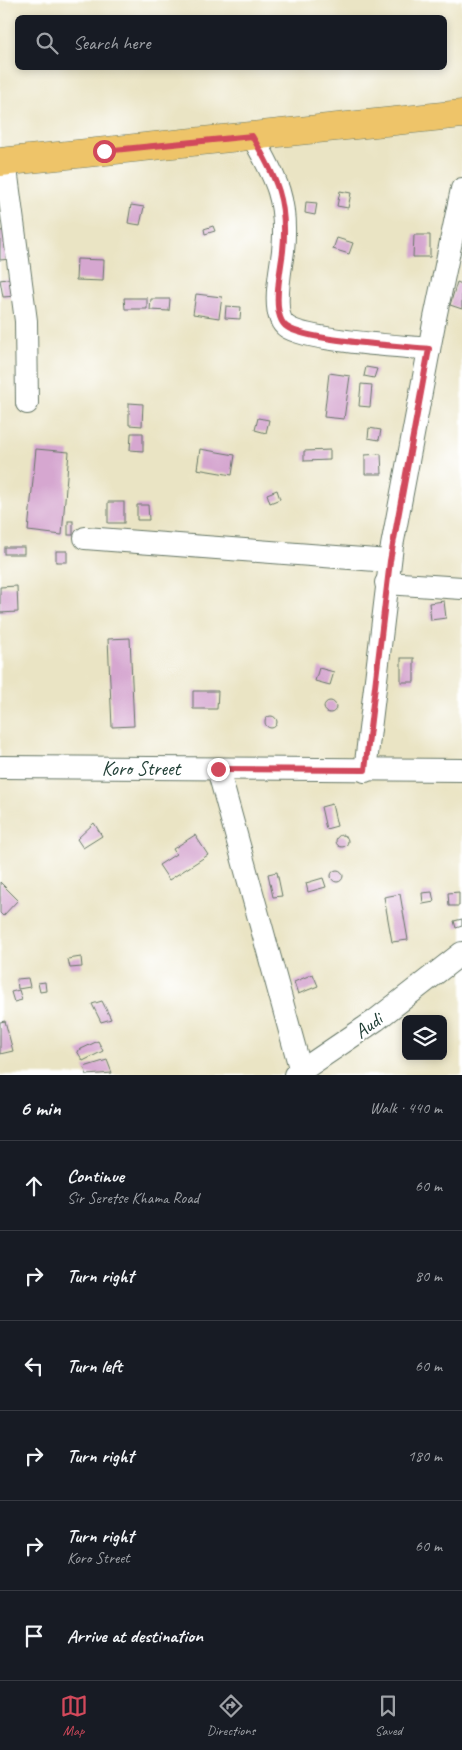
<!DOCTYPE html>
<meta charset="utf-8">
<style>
body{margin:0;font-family:Caveat,sans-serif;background:#20242c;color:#f1f3f6}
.controls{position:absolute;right:15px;bottom:15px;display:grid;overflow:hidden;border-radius:8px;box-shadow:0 2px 8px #0003}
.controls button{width:45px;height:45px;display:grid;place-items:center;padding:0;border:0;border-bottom:1px solid #363941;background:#171b24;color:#f1f3f6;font:25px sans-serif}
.stop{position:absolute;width:15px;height:15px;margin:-11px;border:4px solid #d1495b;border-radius:50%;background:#fff}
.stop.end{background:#d1495b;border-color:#fff;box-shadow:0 1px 5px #0008}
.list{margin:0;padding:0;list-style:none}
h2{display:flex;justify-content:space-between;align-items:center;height:65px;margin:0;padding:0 20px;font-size:21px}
h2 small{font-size:16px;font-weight:400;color:#9ea1a6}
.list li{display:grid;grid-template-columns:32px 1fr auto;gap:15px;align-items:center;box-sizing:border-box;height:90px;padding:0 20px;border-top:1px solid #363941}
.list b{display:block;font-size:19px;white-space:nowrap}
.list p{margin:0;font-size:16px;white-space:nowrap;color:#9ea1a6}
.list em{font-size:16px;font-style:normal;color:#9ea1a6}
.icon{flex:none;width:28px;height:28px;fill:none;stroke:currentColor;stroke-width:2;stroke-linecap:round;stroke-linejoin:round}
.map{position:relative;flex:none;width:462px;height:1075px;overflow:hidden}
.search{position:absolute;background:#171b24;box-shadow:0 2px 8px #0003;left:15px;right:15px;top:15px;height:55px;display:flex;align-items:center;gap:12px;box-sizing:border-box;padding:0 18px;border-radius:8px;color:#9ea1a6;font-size:19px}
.sheet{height:605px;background:#171b24}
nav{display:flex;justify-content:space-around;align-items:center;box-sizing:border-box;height:70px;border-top:1px solid #363941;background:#171b24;font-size:14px;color:#9ea1a6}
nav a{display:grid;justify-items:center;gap:2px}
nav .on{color:#d1495b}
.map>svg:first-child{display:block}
.building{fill:#d6a7d0}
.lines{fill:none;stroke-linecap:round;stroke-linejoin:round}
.minor-casing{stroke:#676;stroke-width:24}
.major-casing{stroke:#676;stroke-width:29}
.minor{stroke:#fff;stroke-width:22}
.major{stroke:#eec469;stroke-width:28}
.route{stroke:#d1495b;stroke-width:6}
.labels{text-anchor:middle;stroke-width:4;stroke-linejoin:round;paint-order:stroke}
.street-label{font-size:20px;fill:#1f3d34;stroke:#fff}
</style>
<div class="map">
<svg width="462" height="1075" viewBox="0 0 462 1075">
<rect width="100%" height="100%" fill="#fff"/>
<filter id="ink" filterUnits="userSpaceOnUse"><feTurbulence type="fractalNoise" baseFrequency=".02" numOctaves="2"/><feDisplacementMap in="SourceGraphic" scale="10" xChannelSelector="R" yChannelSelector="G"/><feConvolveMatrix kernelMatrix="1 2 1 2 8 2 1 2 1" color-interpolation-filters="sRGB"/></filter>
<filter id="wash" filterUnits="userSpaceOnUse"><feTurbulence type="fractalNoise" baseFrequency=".0096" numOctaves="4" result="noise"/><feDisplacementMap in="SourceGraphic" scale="20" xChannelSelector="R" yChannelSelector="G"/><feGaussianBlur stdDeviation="1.12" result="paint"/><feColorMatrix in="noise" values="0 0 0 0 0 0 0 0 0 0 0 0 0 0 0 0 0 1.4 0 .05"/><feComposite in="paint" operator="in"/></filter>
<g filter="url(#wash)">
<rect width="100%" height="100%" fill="#eae4c4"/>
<g id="blocks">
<g class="building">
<polygon points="340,191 351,193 348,208 337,206"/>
<polygon points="306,202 317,203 315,215 305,213"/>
<polygon points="131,205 144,207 140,225 128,223"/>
<polygon points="213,226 215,231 205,234 204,229"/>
<polygon points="7,230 11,259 0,260 0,231"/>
<polygon points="414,235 430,235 430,257 413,257"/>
<polygon points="337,238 353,243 349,254 333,249"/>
<polygon points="77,259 104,260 103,281 76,280"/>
<polygon points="13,278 16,296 3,297 0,280"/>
<polygon points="457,282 462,284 462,309 450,305"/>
<polygon points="196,294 222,297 219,318 193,314"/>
<polygon points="124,298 147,298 147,309 125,309"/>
<polygon points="151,299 170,299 169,311 150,310"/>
<polygon points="226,306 241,307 240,319 225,318"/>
<polygon points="366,367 377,369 374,378 364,376"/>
<polygon points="329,373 350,376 344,419 324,417"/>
<polygon points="361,384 372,385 370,407 359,406"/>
<polygon points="129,403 143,404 142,426 129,425"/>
<polygon points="258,418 269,420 266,433 255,430"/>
<polygon points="369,428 381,430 379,440 368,438"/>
<polygon points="131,433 143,433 143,451 130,450"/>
<polygon points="36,449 69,452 62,535 28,531"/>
<polygon points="200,449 235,455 232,475 197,469"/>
<polygon points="330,450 330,460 304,461 304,451"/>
<polygon points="381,454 382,474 365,474 365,455"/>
<polygon points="277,490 280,499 270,503 267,494"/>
<rect x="108" y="502" width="16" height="21"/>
<polygon points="137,505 148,505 149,520 137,520"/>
<rect x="68" y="521" width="5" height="14"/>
<rect x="4" y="547" width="20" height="7"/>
<rect x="56" y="551" width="11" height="11"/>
<polygon points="17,586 18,612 0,613 0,587"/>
<polygon points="444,601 446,618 431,620 429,603"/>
<polygon points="130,638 134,726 112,727 108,639"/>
<rect x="401" y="658" width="13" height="24"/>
<polygon points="319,668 334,672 330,685 315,681"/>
<polygon points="193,691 218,691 217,709 193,709"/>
<circle cx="330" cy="707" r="6"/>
<circle cx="271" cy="722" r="6"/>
<polygon points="332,804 337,826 326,829 321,807"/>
<polygon points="94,823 102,836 83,848 77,839"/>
<circle cx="342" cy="841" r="6"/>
<polygon points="195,835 208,855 169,880 159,865 176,854 173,849"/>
<circle cx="337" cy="876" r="6"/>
<polygon points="277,872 282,896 273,897 268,874"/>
<polygon points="323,878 326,887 308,892 306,883"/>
<polygon points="0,882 18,900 3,916 0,913"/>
<polygon points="432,892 434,902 423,904 422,893"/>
<polygon points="459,892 459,906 449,906 448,893"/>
<polygon points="400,894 408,940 392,942 384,897"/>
<polygon points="462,919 462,926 456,928 454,921"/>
<polygon points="81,957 82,967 70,968 68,959"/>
<polygon points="313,974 318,986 298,994 294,982"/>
<polygon points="28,978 30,987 18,989 17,979"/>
<polygon points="45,982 46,991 40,992 38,983"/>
<polygon points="19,990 22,1000 14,1002 11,992"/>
<polygon points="102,1001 111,1019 101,1022 92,1004"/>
<polygon points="5,1021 13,1051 0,1054 0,1022"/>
<polygon points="98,1041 103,1051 83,1061 77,1051"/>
<polygon points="107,1060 112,1073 87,1075 84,1067"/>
</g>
</g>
</g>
<g filter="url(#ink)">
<use href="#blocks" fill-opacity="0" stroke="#676" stroke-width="1"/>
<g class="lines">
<defs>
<g id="minor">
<path d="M252 136C277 179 288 201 283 251 281 269 270 316 287 327 308 341 400 346 429 349"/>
<polyline points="5,161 26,321 27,403"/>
<polyline points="85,538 389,561"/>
<polyline points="386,583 462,588"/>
<polyline points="0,767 462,770"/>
<polyline points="218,769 302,1075"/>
<polyline points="365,771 392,546 435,318 462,189"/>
<polyline points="295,1075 376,1020 462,953"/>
</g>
<polyline id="major" points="0,162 462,114"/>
</defs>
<use href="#minor" class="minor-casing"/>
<use href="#major" class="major-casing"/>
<use href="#minor" class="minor"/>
<use href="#major" class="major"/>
</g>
</g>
<g class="lines" filter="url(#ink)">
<path class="route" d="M104 151 252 136C277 179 288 201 283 251 281 269 270 316 287 327 307 341 401 346 429 349L390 561 365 770 218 769"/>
</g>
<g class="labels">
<g class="street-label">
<text x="141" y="775">Koro Street</text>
<text transform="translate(368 1025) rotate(-36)" y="7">Audi</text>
</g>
</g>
</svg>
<div class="controls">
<button><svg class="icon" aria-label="layers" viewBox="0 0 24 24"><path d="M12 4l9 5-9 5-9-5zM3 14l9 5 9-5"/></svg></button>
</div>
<div class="stop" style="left:104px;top:151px"></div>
<div class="stop end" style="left:218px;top:769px"></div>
<div class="search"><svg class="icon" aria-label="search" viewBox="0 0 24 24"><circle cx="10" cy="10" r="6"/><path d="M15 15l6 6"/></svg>Search here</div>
</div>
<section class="sheet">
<h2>6 min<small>Walk · 440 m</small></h2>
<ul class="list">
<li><svg class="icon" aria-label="ahead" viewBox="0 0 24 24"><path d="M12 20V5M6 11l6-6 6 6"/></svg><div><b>Continue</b><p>Sir Seretse Khama Road</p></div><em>60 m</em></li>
<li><svg class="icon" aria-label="right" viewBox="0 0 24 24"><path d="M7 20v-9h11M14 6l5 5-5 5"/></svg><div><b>Turn right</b></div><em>80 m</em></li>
<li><svg class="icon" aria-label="left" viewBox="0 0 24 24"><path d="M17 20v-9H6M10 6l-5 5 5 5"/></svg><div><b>Turn left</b></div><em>60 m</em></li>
<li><svg class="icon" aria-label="right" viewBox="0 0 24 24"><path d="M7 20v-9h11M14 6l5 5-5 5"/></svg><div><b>Turn right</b></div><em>180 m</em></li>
<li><svg class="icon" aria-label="right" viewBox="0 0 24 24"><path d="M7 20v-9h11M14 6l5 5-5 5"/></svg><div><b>Turn right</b><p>Koro Street</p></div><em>60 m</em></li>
<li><svg class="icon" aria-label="arrive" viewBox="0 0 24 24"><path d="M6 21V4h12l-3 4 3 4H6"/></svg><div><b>Arrive at destination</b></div></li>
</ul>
</section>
<nav>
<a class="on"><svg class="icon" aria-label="map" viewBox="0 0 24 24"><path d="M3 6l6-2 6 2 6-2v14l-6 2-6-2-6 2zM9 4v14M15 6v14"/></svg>Map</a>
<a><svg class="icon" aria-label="directions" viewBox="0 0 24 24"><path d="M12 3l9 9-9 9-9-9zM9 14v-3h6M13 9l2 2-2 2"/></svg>Directions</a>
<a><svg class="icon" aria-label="saved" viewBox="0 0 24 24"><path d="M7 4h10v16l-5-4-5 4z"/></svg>Saved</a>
</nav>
